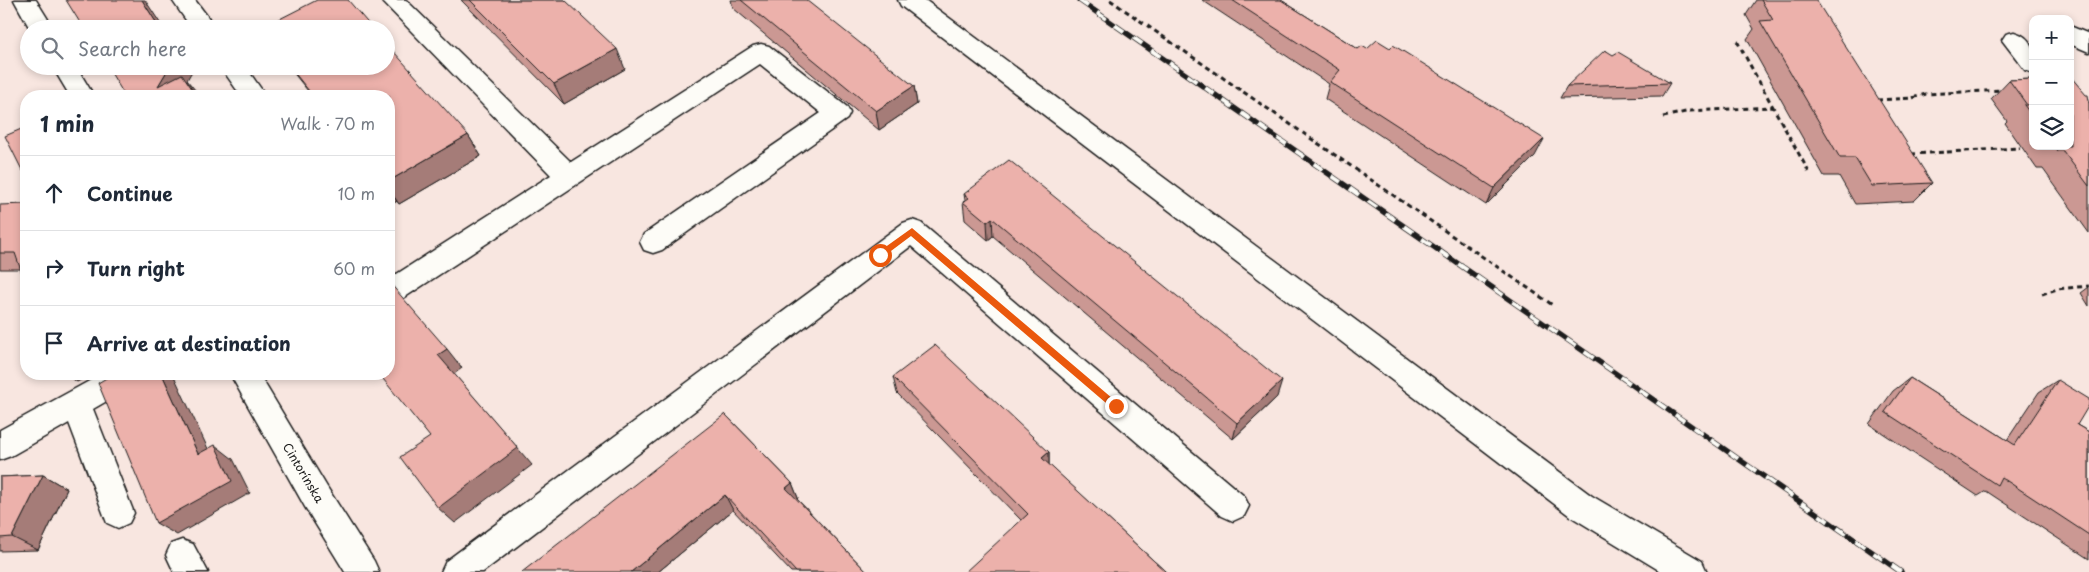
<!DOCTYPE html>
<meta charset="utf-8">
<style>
body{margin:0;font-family:"Playpen Sans",sans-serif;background:#f2f2f3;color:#1f2937}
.controls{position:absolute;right:15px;top:15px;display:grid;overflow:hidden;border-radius:10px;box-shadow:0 2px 8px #0003}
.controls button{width:45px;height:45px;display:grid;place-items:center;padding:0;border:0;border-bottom:1px solid #e0e1e3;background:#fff;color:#1f2937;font:25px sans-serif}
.stop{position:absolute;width:15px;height:15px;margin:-11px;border:4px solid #ea580c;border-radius:50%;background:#fff}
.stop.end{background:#ea580c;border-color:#fff;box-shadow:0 1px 5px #0008}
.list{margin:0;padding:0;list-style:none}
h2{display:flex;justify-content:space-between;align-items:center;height:65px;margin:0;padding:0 20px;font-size:21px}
h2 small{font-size:16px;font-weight:400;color:#747a83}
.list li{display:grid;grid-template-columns:32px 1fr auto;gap:15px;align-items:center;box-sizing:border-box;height:75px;padding:0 20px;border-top:1px solid #e0e1e3}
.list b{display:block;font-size:19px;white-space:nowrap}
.list em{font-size:16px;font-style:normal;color:#747a83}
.icon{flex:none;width:28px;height:28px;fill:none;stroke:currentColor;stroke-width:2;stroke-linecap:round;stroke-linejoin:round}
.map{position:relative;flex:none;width:2089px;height:572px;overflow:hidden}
.search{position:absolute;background:#fff;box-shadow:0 2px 8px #0003;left:20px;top:20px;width:375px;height:55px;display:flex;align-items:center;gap:12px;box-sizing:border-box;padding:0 18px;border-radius:28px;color:#747a83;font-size:19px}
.panel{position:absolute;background:#fff;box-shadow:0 2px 8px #0003;left:20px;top:90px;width:375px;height:290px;border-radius:20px}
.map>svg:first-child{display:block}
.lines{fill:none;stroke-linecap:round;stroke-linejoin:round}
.minor-casing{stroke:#1c1c1c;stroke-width:3}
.path{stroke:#1c1c1c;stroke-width:3;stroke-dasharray:5 4;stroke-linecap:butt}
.minor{fill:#fdfcf7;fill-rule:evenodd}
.rail-casing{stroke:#1c1c1c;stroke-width:5.5}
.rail{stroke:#fdfcf7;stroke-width:4;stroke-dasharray:11;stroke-linecap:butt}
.wall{fill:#cb9893;stroke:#1c1c1c}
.shaded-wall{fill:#a57c78;stroke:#1c1c1c}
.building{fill:#ecb1ab;stroke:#1c1c1c}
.route{fill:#ea580c}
.labels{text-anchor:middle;stroke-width:4;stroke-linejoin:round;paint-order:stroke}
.street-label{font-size:12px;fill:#1c1c1c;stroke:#fdfcf7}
</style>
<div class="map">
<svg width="2089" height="572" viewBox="0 0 2089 572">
<rect width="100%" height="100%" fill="#f8e6e0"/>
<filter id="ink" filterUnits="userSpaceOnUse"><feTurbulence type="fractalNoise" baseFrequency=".02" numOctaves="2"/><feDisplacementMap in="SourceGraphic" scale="10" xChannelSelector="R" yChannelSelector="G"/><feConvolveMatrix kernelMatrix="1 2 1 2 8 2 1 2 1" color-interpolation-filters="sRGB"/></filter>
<g filter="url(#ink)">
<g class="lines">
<defs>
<g id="minor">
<polygon points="14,0 36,0 54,29 30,29"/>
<polygon points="172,0 195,0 217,29 192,29"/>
<polygon points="381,0 406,0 571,162 753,46 761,44 769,46 847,107 850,113 847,119 662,250 653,253 644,250 640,242 644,234 821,113 760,64 399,301 389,304 389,279 551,175"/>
<polygon points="898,0 925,0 1592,496 1702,561 1707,572 1662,572 1570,516 901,6"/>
<polygon points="2070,26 2089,34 2089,52 2070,44"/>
<path d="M2014 32C2036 38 2033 54 2033 73L2025 70 2002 40 2006 34Z"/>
<polygon points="52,66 76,66 94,96 70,96"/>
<polygon points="220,66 245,66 266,96 241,96"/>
<polygon points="912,220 921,223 1244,496 1249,506 1244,516 1233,521 1222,516 911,246 483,572 441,572 446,561 903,223"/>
<polygon points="102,374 142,374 138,383 93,409 134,513 129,523 118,528 107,523 69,423 11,456 0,460 0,430"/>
<polygon points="230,374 259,374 327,487 374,561 379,572 345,572 305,507"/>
<polygon points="182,540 193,544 208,572 174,572 166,555 171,544"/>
</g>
</defs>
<use href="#minor" class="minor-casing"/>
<g class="path">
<polyline points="1110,0 1554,306"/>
<polyline points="1737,41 1773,107"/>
<polyline points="1877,100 1912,98 1926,94 2002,90"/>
<polyline points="1663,117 1690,111 1773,107 1810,174"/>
<polyline points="1911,154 2020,148"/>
<polyline points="2042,294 2057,289 2089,286"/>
</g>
<use href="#minor" class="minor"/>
<defs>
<polyline id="rail" points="1079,0 1901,572"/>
</defs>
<use href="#rail" class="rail-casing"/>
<use href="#rail" class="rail"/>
</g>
<g class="wall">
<polygon points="461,0 565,0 625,69 564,104"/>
<polygon points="731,0 741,0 914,86 917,104 879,130 733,8"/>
<polygon points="1202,0 1281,0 1358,49 1535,156 1486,205 1325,99 1329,84"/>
<polygon points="1756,0 1761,0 1932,183 1914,201 1855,204 1839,176 1824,176 1747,39 1754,29 1746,15"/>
<polygon points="1613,55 1670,83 1662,96 1560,98 1567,86"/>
<polygon points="288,66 386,66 468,135 481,156 399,204 397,201 389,206 389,96 312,96"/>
<polygon points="2033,79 2033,146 2070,146 2089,101 2089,233 2043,169 2037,169 2005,123 2007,121 1991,99 2009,80"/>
<polygon points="964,194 1277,397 1233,439 993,236 988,240 965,220 963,202 965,200"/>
<polygon points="0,205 21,269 0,269"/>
<polygon points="2089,287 2089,306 2081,293"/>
<polygon points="893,377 1049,452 1049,465 1166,572 1021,520 897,393"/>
<polygon points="1910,378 2007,440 2039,392 2058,380 2077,425 2089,432 2089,559 1986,491 1978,496 1869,424 1893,391"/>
<polygon points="725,414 792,483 798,498 797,499 867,572 791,572 733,510 658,572"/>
<polygon points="43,475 67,489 38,550 0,551 0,477"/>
</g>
<g class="shaded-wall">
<polygon points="142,0 145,0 164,29 159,27"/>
<polygon points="617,49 625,69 564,104 554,84"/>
<polygon points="170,66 195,66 187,80 200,96 197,96 158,86"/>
<polygon points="914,86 917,104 879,130 876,111"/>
<polygon points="468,135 481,156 399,204 389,190 389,181"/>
<polygon points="1544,139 1535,156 1486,205 1494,188"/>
<polygon points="26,168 26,173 22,170"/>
<polygon points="389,191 397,201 389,206"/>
<polygon points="992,218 993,236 988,240 987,222"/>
<polygon points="447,349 462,368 454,374 532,465 455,523 438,508 438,355"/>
<polygon points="66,374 93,374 77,382"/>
<polygon points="162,374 173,374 217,468 198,454"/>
<polygon points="1282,381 1277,397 1233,439 1237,423"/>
<polygon points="215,445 233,459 250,493 177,535 156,523"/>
<polygon points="1049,452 1049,468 1042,458"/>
<polygon points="43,475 67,489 38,550 12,537"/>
<polygon points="792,483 798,498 793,503 786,488"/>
<polygon points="725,495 733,510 658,572 631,572"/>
</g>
<g class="building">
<polygon points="66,0 142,0 159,27 192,27 191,29 84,29"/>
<polygon points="317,0 348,0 373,29 260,29"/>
<polygon points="470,0 565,0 617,49 554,84"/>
<polygon points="741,0 806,0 914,86 876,111"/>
<polygon points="1232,0 1281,0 1358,49 1362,46 1367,49 1377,40 1390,48 1393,45 1544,139 1494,188 1330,82 1340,70"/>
<polygon points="1761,0 1816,0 1932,183 1872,186 1855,158 1840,158 1760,21 1773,20"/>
<polygon points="386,43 468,135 389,181 389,96 313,96 289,66 386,66"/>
<polygon points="1605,50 1613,55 1618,52 1670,83 1567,86"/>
<polygon points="107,66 170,66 158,86 182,74 197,96 125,96"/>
<polygon points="2070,77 2071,77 2086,95 2088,95 2089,101 2089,186 2063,151 2057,151 2053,146 2070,146"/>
<polygon points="2033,79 2033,117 2024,105 2027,105 2009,80"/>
<polygon points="26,127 26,168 22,170 5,136"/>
<polygon points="1009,160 1282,381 1237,423 992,218 987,222 963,202 969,198 964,194"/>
<polygon points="26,204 26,285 15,253 0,253 0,205"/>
<polygon points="389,282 447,349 438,355 518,448 438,508 400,457 430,437 379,374 389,374"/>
<polygon points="935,345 1049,452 1042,458 1166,572 965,572 1028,514 893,377"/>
<polygon points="113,374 162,374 198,454 215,445 232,481 156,523 98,383"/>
<polygon points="1910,378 2015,445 2058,380 2089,399 2089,405 2077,425 2089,432 2089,535 2001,477 1997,485 1885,412"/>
<polygon points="725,414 792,483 786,488 867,572 796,572 725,495 631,572 522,572"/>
<polygon points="43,475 12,537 0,538 0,477"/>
</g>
</g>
<polygon class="route" points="912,228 1119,404 1119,409 1113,409 911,236 883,257 877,257 877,253"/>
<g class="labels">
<g class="street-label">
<text transform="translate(303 473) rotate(59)" y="4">Cintorínska</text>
</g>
</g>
</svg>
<div class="controls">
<button>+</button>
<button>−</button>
<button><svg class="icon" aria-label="layers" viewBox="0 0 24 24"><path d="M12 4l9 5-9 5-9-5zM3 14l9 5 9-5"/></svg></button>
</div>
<div class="stop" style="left:880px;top:255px"></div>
<div class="stop end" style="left:1116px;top:406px"></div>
<div class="search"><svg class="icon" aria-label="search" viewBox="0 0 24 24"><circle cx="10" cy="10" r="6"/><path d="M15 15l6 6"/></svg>Search here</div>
<section class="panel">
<h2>1 min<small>Walk · 70 m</small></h2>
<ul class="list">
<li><svg class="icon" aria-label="ahead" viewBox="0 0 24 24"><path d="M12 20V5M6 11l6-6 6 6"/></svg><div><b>Continue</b></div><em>10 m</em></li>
<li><svg class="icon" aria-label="right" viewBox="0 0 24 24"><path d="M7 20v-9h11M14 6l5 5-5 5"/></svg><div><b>Turn right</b></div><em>60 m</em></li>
<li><svg class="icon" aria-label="arrive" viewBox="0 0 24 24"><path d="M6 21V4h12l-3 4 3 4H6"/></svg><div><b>Arrive at destination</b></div></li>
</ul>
</section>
</div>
